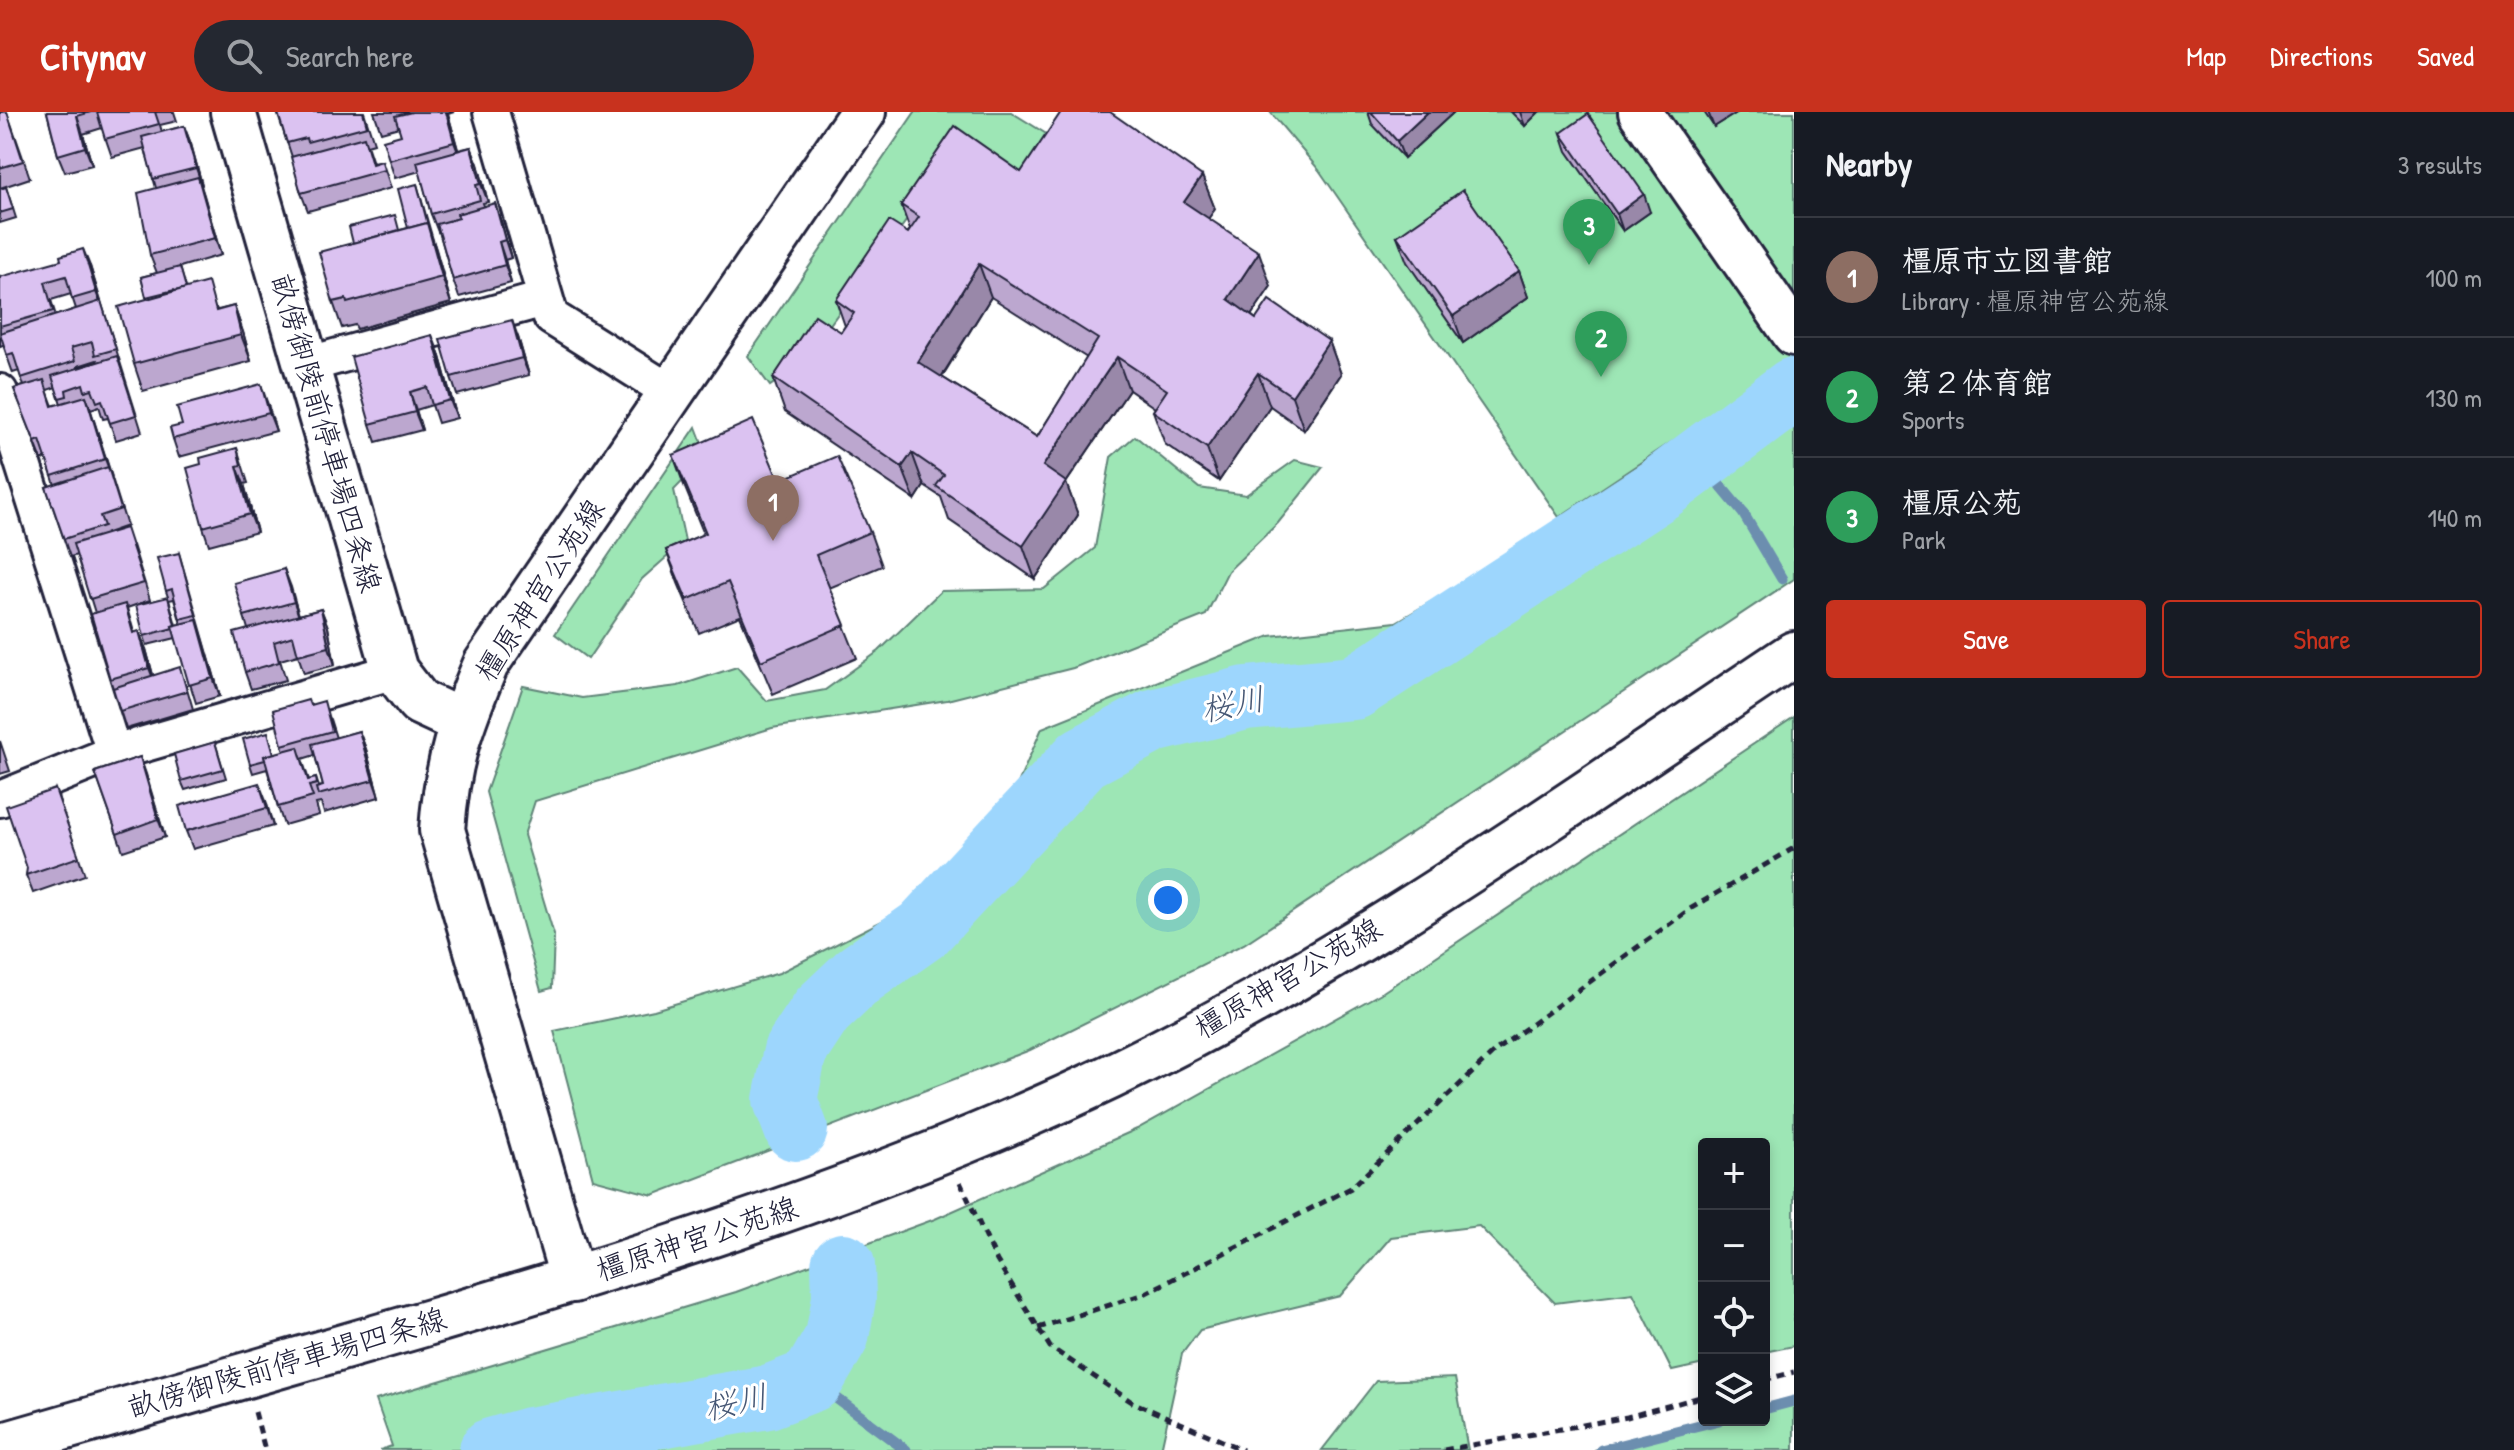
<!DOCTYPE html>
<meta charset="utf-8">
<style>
body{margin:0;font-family:"Patrick Hand","Klee One",sans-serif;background:#242831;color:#f1f3f6}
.controls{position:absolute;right:24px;bottom:24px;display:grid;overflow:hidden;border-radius:8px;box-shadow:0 4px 12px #0003}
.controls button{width:72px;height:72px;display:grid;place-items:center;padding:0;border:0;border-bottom:2px solid #363941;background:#171b24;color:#f1f3f6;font:40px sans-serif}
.you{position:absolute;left:1168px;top:788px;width:28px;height:28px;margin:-20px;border:6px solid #fff;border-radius:50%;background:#1a73e8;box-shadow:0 0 0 12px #1a73e833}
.badge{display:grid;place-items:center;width:52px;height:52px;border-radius:50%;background:#c8321e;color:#fff;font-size:26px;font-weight:700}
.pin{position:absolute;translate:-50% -66px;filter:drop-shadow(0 2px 4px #0008)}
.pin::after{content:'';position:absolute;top:42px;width:28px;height:24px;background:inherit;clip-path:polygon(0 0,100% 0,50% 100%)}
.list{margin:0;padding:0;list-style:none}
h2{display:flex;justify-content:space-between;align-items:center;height:104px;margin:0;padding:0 32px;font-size:34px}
h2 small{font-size:26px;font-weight:400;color:#9ea1a6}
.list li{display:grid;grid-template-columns:52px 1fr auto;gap:24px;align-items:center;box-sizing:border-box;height:120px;padding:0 32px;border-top:2px solid #363941}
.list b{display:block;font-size:30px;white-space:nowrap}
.list p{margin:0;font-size:26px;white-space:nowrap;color:#9ea1a6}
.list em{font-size:26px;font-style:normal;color:#9ea1a6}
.actions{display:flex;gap:16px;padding:24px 32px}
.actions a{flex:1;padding:18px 0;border:2px solid #c8321e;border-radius:8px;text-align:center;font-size:28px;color:#c8321e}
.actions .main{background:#c8321e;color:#fff}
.icon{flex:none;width:44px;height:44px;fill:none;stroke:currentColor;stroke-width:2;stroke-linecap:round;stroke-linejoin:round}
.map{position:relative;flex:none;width:1794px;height:1338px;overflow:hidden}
header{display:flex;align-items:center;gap:48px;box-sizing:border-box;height:112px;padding:0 40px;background:#c8321e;color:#fff}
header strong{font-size:38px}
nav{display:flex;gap:44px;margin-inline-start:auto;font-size:28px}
.search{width:560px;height:72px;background:#242831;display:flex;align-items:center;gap:20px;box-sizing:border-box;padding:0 28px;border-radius:44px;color:#9ea1a6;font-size:30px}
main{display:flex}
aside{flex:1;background:#171b24}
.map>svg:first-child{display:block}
.green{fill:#9de6b5;stroke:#608478;stroke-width:2}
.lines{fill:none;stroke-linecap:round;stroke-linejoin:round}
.stream{stroke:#6c8eaf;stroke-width:11}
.river{stroke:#9dd6fd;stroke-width:64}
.minor-casing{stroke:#22223b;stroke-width:40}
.tertiary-casing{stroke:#22223b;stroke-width:48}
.secondary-casing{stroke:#22223b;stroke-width:50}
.path{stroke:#22223b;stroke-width:5;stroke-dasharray:8 6;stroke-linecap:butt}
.minor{stroke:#fff;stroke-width:34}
.tertiary{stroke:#fff;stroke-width:42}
.secondary{stroke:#fff;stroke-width:44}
.wall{fill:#bca7cf;stroke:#22223b;stroke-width:2;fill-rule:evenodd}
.shaded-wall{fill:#9988a9;stroke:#22223b;stroke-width:2}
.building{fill:#dbc2f1;stroke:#22223b;stroke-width:2;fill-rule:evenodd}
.labels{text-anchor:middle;stroke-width:6;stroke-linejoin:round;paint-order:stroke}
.street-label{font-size:30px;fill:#22223b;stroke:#fff}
.water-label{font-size:32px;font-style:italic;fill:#475875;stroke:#fff}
</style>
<header>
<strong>Citynav</strong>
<div class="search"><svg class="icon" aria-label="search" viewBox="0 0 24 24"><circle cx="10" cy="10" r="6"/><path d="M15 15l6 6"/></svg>Search here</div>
<nav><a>Map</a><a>Directions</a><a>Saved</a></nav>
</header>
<main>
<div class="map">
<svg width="1794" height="1338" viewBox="0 0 1794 1338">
<rect width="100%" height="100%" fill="#fff"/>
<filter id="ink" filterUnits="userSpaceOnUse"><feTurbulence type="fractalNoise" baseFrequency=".0125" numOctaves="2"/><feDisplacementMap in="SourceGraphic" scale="16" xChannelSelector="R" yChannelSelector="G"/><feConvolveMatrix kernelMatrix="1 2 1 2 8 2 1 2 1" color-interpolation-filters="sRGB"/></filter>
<g filter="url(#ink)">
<g class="green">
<polygon points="915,0 1011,0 1056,28 1025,71 959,37 801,252 770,274 748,244"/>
<polygon points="1270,0 1794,0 1794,248 1559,405 1319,58"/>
<polygon points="1783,272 1794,290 1794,467 1244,832 1030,938 653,1083 593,1067 554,919 654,898 779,861 900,800 1006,699 1042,616 1270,524 1396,510 1567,410"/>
<polygon points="696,315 707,344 674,378 685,429 642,467 588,547 555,522"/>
<polygon points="1135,324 1199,376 1246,383 1295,348 1323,355 1278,411 1228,459 1206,503 1073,556 947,588 772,616 535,689 524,723 554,823 552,876 541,879 486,680 523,574 582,586 678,574 737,555 767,589 825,578 879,539 941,479 1044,477 1095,436 1111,345"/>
<polygon points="1794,605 1794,1234 1764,1240 1764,1032 1704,1032 1704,1252 1672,1259 1633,1181 1555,1191 1479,1114 1391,1125 1340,1184 1200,1218 1182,1242 1161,1338 380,1338 392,1334 376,1288 736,1180 935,1107 1137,1017 1383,880"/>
<polygon points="1455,1266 1468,1338 1322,1338 1376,1269"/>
<polygon points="1794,1293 1794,1338 1594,1338 1633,1332 1706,1308 1764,1308 1764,1299"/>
</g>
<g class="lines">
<g class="stream">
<polyline points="1699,348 1743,401 1782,467"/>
<polyline points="812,1268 906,1338"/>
<polyline points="1764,1297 1794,1289"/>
<polyline points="1601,1338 1719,1308"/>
</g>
<g class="river">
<polyline points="796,1017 785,988 795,939 822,898 859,863 923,818 1083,646 1153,609 1246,586 1354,576 1660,377 1794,277"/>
<polyline points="491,1338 530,1327 768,1285 812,1268 837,1225 844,1186 843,1153"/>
</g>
<defs>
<g id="minor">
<polyline points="491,0 551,205 672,281"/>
<polyline points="306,253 544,187"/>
<polyline points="0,280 114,641"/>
<polyline points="0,687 114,641 395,559"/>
</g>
<polyline id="tertiary" points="1640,0 1794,222"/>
<g id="secondary">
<polyline points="233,0 395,559 419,590 462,610"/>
<path d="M573 1168 442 718C447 650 460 613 486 552L863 0"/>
<path d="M0 1334C140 1295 280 1254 420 1213 654 1144 889 1070 1110 965 1352 849 1571 690 1794 542"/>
</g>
</defs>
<use href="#minor" class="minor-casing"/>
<use href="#tertiary" class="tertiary-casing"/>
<use href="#secondary" class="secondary-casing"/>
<g class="path">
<polyline points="960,1070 997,1149 1050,1235 1132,1290 1243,1338"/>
<polyline points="1038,1216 1144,1182 1351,1076 1496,938 1690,797 1794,736"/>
<polyline points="1764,1268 1794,1260"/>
<polyline points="255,1300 265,1338"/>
<polyline points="1444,1338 1627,1305 1704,1284"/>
</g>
<use href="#minor" class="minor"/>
<use href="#tertiary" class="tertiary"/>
<use href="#secondary" class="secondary"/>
</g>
<g class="wall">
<polygon points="0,0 7,0 30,66 0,76"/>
<polygon points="47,0 174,0 177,9 160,13 162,20 184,14 191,32 202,73 201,74 221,143 180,155 186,176 218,198 234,194 243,220 251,249 143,279 134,252 147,187 141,165 157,161 150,143 156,76 145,36 112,45 102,16 83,22 92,53 65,60 58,43"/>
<polygon points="277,0 364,0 374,31 367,33 373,51 382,49 391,76 308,99 301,81 292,45"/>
<polygon points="374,0 454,0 448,2 458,38 471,35 478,52 488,90 483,91 484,94 501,109 511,146 505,148 511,171 459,185 453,168 439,119 438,120 431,102 420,59 395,66 389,48 401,23 399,15 381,20"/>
<polygon points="1368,0 1454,0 1404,46 1372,12"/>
<polygon points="1511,0 1539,0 1525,14"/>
<polygon points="1704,0 1738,0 1714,15"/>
<polygon points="1561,21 1650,100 1623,119 1567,39"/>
<path d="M1021 60 1202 64 1215 97 1208 106 1271 174 1251 203 1256 207 1329 229 1341 262 1304 318 1270 294 1219 369 1165 332 1153 299 1155 296 1129 278 1066 371 1078 403 1035 467 949 408 941 385 924 374 915 388 785 300 773 266 841 220 845 214 836 188 910 118 901 93ZM991 185 1087 246 1037 325 942 265Z"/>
<polygon points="417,72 451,191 357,217 355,213 342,216 333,190 400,118 408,116"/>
<polygon points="6,75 16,106 0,111 0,77"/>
<polygon points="1397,124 1519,159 1528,185 1463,231 1407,150"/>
<path d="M90 154 142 320 116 328 108 306 103 307 99 294 91 297 88 290 127 414 107 421 133 433 150 488 127 496 134 520 146 537 153 563 186 573 193 597 126 617 110 567 95 501 77 443 70 445 46 375 55 373 46 346 42 348 14 277 24 274 19 259 13 261 3 233 0 234V165ZM71 182 76 197 56 204 51 188ZM97 248 98 250 78 256V254ZM56 275 61 292 53 294 47 278Z"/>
<polygon points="518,225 529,263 457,283 451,265"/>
<polygon points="439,241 457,306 438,311 432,293 416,298 422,318 376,330 370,312"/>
<polygon points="267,290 276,319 179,345 173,327 182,313"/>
<polygon points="237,336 248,371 244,372 257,420 209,433 203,415 201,352"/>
<polygon points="673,343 779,369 870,420 882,454 829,476 857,546 773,582 740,504 699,521 678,471 666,438 704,422 685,376"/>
<path d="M179 441 220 584 196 591 176 526 147 533 144 524 168 485 166 479ZM174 487 181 512 176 513 169 488Z"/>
<polygon points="284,457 299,503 321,497 328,515 335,553 304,561 298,543 280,548 286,568 251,577 245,560 248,517 244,504"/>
<path d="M310 593 330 607 336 626 359 619 366 637 379 685 324 701 321 691 316 692 319 703 284 713 278 695 267 657 253 661 250 652 284 639 282 633ZM315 643 323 674 319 675 316 666 309 668 302 647Z"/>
<polygon points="0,629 10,659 0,662"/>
<polygon points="215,630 226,666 185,678 181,669"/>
<polygon points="140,645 165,725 123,739 95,660"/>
<polygon points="55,677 85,763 33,781 26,763"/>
<polygon points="266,689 273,714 193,737 186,719"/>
</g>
<g class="shaded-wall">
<polygon points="446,0 450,9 461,48 454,30"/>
<polygon points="1428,0 1454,0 1404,46 1397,29"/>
<polygon points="1520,0 1539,0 1525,14"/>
<polygon points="1708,0 1738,0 1714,15"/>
<polygon points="77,4 83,22 92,53 85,35"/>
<polygon points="184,14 191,32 202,73 196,56"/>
<polygon points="471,35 478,52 488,90 481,72"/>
<polygon points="1202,64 1215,97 1197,123 1184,90"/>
<polygon points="198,65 204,83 221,143 215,126"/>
<polygon points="1644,82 1650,100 1623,119 1617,102"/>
<polygon points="495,91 501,109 511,146 505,128"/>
<polygon points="427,111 436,137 451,191 442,165"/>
<polygon points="499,130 505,148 511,171 505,153"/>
<polygon points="83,137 90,154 103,198 96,180"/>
<polygon points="1259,140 1271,174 1240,220 1228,187"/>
<polygon points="979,152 991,185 930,283 918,250"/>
<polygon points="1519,159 1528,185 1463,231 1453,204"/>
<polygon points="234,194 243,220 251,249 241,223"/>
<polygon points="512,208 518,225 529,263 522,246"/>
<polygon points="432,223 439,241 457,306 450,288"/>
<polygon points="1329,229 1341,262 1304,318 1292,284"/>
<polygon points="1117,245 1129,278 1066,371 1078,403 1035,467 1023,434 1043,354"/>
<polygon points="1258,261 1270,294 1219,369 1207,336"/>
<polygon points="261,272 267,290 276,319 269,301"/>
<polygon points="410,280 416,298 422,318 415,300"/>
<polygon points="86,284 92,302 112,365 105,347"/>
<polygon points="912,341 924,374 915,388 902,355"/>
<polygon points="237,354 244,372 257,420 250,402"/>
<polygon points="284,457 291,475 300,508 294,490"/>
<polygon points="321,497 328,515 335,553 329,535"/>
<polygon points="197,508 203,526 220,584 213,566"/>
<polygon points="139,519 146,537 156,574 149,556"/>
<polygon points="359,619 366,637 379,685 373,668"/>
<polygon points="140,645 146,662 165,725 158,707"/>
<polygon points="259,671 266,689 273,714 267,696"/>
</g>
<g class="building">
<polygon points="0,0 7,0 23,49 0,56"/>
<polygon points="47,0 91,0 77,4 85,35 58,43"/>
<polygon points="97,0 155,0 159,12 105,27"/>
<polygon points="283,0 363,0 367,14 307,30 306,26 287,31 278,1"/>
<polygon points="412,0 446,0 454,30 389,48 383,28 401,23 395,4"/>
<path d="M1061 0H1110L1202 64 1184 90 1259 140 1228 187 1256 207 1269 188 1329 229 1292 284 1258 261 1207 336 1153 299 1167 278 1117 245 1043 354 1066 370 1023 434 936 374 944 363 912 341 902 355 773 266 815 203 841 220 854 201 836 188 889 109 908 121 919 105 901 93 955 14 1021 60ZM979 152 1098 227 1037 325 918 250Z"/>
<polygon points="1371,0 1428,0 1397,29"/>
<polygon points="1588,2 1644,82 1617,102 1561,21"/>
<polygon points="184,14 196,56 153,67 142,25"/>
<polygon points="364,25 372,52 382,49 384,58 301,81 291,45"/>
<polygon points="471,35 481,72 476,73 480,88 431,102 417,50"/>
<polygon points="198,65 215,126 150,143 138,81"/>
<polygon points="417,72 429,117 427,111 408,116 398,77"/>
<polygon points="6,75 13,97 0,101 0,77"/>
<polygon points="1463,78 1519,159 1453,204 1397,124"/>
<polygon points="495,91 505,128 499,130 505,153 453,168 437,112 459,106 457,102"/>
<polygon points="395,103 399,118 353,131 349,115"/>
<polygon points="427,111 442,165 347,191 346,187 333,190 319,140"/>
<polygon points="83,137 96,180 72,187 66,164 45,170 53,199 0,214 0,165 61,148 60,144"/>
<polygon points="180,155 186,176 175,179 174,178 146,185 141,165"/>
<polygon points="208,170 216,199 234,194 241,223 134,252 118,195"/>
<polygon points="101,189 116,237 95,243 92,230 71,236 75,249 21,266 13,241 7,243 0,221"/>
<polygon points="512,208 522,246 451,265 440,227"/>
<polygon points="432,223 450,288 432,293 427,275 410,280 415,300 370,312 351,245"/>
<polygon points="117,244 136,303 110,311 102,288 97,290 92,277 85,279 83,272 66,278 67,284 59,286 52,264"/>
<polygon points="44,268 52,294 86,284 105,347 52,364 40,328 35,330 14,277"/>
<polygon points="261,272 269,301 173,327 170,316 182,313 177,295"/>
<polygon points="753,308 779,369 837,344 870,420 816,443 845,513 761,549 728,470 687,488 666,438 706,421 673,343"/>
<polygon points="237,336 241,353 237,354 250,402 203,415 187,356 201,352 200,346"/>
<polygon points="108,355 121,397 100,404 104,414 64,427 46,375"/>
<polygon points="126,416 144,471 90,487 73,432"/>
<polygon points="179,441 196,503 180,507 172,477 166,479 157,446"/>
<polygon points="284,457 294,490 244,504 234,471"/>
<polygon points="168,485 175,513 172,514 173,516 144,524 136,493"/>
<polygon points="125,492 133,521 139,519 149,556 110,567 91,502"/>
<polygon points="321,497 329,535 298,543 293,524 274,530 279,550 245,560 234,521"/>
<polygon points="197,508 213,566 189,573 172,514"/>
<polygon points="180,555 187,579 120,599 113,576"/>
<polygon points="308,588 310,593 324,589 332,619 282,633 273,598"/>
<polygon points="359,619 373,668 318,683 316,676 323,674 312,632"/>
<polygon points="268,620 274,642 264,644 265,648 250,652 243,627"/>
<polygon points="215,630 223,657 181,669 174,642"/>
<polygon points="298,635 308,668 316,666 317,672 309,674 313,685 278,695 264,644"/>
<polygon points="140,645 158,707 117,722 95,660"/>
<polygon points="259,671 267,696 186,719 179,694"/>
<polygon points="55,677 79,745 26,763 27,756 6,694"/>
</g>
</g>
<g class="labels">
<g class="street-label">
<text transform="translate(326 321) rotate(74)" y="10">畝傍御陵前停車場四条線</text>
<text transform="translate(540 478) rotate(-57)" y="10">橿原神宮公苑線</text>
<text transform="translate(1288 866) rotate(-30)" y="10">橿原神宮公苑線</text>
<text transform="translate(697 1127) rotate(-18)" y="10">橿原神宮公苑線</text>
<text transform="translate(287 1251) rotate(-16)" y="10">畝傍御陵前停車場四条線</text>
</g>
<g class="water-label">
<text transform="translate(1233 592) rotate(-11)" y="11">桜川</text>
<text transform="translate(736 1290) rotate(-12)" y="11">桜川</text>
</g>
</g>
</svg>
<div class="controls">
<button>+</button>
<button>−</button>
<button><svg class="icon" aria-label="locate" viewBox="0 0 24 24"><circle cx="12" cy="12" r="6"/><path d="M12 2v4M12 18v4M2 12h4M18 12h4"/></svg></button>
<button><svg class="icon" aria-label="layers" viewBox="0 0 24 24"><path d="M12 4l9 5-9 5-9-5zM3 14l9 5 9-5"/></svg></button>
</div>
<div class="you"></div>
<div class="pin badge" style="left:773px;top:429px;background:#8d6e63">1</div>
<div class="pin badge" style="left:1601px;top:265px;background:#2e9e5b">2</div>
<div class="pin badge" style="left:1589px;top:153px;background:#2e9e5b">3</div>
</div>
<aside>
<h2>Nearby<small>3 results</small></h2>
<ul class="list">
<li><span class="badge" style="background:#8d6e63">1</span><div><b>橿原市立図書館</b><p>Library · 橿原神宮公苑線</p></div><em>100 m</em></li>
<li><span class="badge" style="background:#2e9e5b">2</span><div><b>第２体育館</b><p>Sports</p></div><em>130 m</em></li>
<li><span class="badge" style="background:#2e9e5b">3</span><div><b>橿原公苑</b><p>Park</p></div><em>140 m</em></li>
</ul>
<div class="actions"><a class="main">Save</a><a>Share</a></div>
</aside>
</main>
